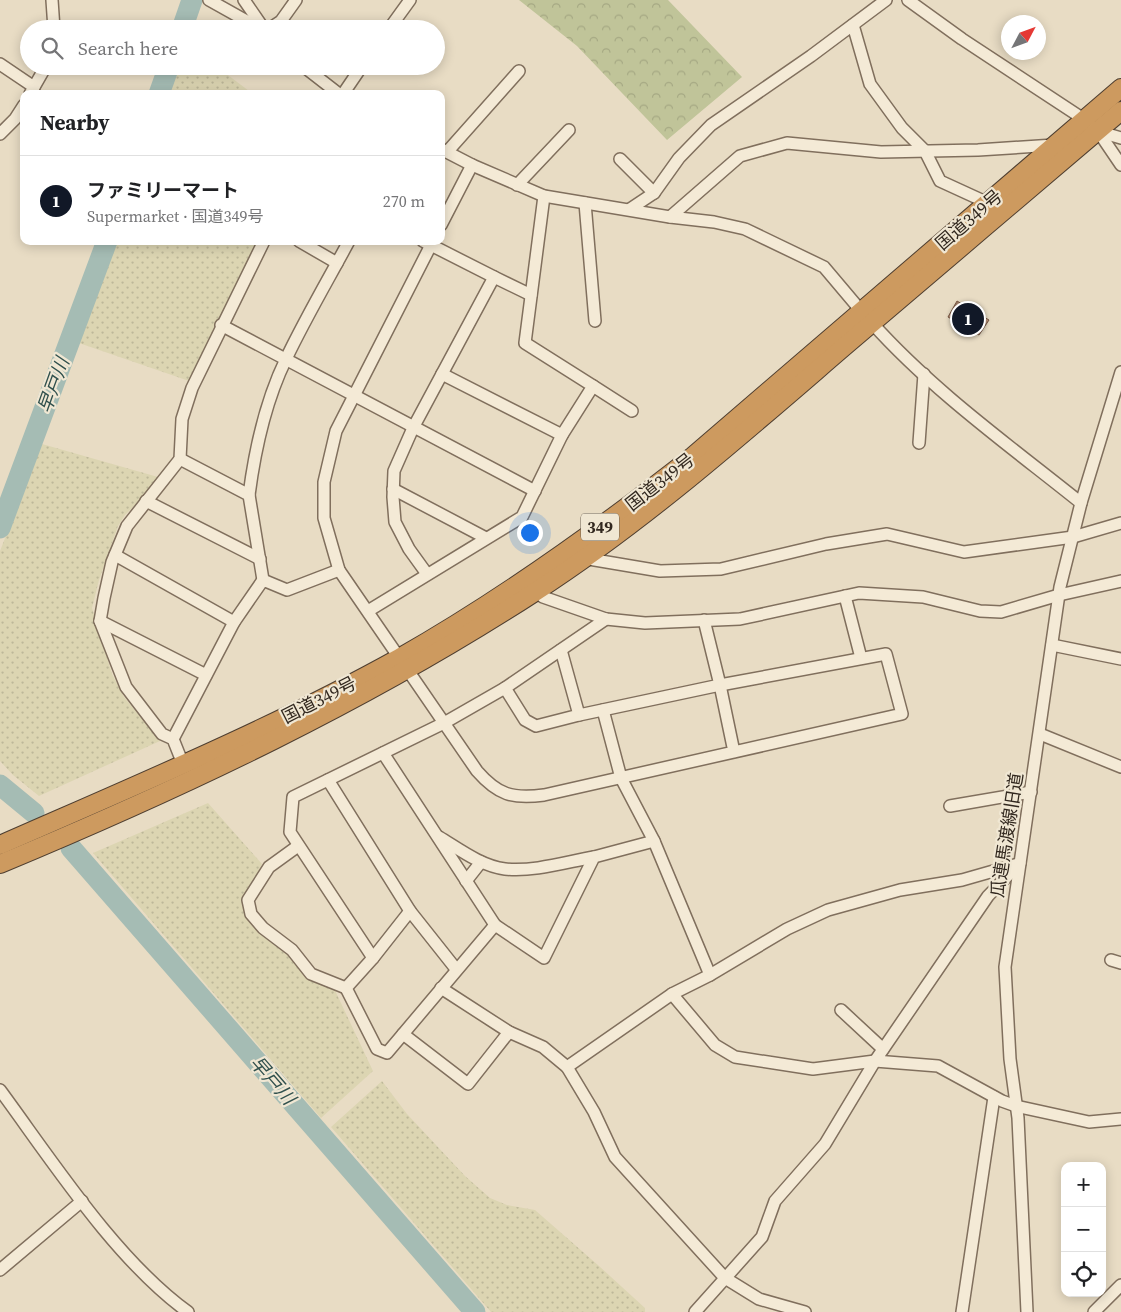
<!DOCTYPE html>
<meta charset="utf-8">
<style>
body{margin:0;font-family:"Source Serif 4","Noto Sans JP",serif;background:#f2f2f2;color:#202124}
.controls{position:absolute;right:15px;bottom:15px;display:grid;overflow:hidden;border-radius:10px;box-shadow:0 2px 12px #0003}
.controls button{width:45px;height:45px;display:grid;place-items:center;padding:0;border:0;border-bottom:1px solid #e0e0e0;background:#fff;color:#202124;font:25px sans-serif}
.compass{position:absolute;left:1001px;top:15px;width:45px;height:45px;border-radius:50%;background:#fff;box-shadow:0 2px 12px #0003;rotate:49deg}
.you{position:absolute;left:529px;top:532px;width:18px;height:18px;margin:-12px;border:4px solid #fff;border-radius:50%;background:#1a73e8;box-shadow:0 0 0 8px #1a73e833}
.badge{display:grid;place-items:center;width:32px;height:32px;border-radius:50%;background:#111827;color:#fff;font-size:16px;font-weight:700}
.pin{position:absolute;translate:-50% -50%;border:2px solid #fff;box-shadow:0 1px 5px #0006}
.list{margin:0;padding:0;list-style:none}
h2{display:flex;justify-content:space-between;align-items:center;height:65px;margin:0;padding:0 20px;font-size:21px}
h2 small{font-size:16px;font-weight:400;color:#757577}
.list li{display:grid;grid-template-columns:32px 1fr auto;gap:15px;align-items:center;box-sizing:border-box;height:90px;padding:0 20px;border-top:1px solid #e0e0e0}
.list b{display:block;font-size:19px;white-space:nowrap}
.list p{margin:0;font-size:16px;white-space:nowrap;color:#757577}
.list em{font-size:16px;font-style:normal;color:#757577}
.icon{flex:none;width:28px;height:28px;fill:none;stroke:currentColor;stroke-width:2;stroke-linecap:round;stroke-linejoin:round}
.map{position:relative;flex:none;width:1121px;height:1312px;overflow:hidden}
.search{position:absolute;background:#fff;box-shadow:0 2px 12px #0003;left:20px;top:20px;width:425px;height:55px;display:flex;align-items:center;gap:12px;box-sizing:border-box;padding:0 18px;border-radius:28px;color:#757577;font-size:19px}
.panel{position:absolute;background:#fff;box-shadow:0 2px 12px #0003;left:20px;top:90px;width:425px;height:155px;border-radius:10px}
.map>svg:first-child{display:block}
.farmland{fill:url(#farmland-dots)}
.forest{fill:url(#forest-crowns)}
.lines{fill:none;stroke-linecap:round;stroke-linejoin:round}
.river{stroke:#a5bcb4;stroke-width:21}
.building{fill:url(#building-cross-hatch);stroke:#7c5a46}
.minor-casing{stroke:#806f5d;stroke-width:14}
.highway-casing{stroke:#4e3e30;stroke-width:20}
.minor{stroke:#f4ead6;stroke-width:11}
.highway{stroke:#cd9a5f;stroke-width:18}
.labels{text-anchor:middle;stroke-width:4.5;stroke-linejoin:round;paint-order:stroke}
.shield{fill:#f0e7d3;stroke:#6b6155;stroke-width:1}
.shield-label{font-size:16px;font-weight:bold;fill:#32281f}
.street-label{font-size:18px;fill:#32281f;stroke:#f0e7d3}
.water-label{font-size:19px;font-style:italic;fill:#30504d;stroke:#f0e7d3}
</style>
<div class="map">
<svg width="1121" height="1312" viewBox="0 0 1121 1312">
<defs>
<pattern id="farmland-dots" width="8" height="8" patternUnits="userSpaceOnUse" patternTransform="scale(1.25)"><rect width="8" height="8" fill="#dcd5b2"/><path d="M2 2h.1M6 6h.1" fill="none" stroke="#bdb799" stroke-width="1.8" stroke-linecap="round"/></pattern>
<pattern id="forest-crowns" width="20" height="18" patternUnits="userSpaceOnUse" patternTransform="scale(1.25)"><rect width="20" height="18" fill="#c0c499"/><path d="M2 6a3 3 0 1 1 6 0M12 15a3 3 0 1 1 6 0" fill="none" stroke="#a5a883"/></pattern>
<pattern id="building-cross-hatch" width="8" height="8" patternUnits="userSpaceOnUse" patternTransform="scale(1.25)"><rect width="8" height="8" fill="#c1997f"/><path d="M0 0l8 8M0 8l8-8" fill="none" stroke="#9d7d67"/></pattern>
</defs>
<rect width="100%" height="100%" fill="#e8dcc4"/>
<g class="farmland">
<polygon points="176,66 216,66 253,94 164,94"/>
<polygon points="111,241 260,241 192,382 76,342"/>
<polygon points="42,444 158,477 152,488 125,515 118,526 99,580 92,608 112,674 124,697 160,741 39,796 13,775 0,761 0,551"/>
<polygon points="208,803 262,864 245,899 248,916 258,932 291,951 332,984 373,1071 321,1118 93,853"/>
<polygon points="382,1081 407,1114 465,1176 490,1198 507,1205 535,1210 599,1266 645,1308 645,1312 491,1312 331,1127"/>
</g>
<polygon class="forest" points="519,0 668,0 742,77 667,140 577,46"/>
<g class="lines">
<g class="river">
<polyline points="182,29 192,0"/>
<polyline points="159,94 169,66"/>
<polyline points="0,528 107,241"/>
<polyline points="0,785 34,813"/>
<polyline points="71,848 475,1312"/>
</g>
</g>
<polygon class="building" points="957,301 989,320 979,335 948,317"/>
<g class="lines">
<defs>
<g id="minor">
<polyline points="52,0 54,29"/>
<polyline points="209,0 261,29"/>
<polyline points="244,0 264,29"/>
<polyline points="908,0 962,39 1085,120 1102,137 1121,165"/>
<polyline points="853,25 870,84 902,128 925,151 940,181 988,203"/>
<polyline points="269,29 281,21 296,0"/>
<polyline points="389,29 410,0"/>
<polyline points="0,64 34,87 30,94"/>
<polyline points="303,66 339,94"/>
<polyline points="34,87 46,66"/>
<polyline points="343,94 362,66"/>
<polyline points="1097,131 1121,138"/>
<polyline points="0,134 15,119 24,105"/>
<polyline points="441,149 472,165 544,196 670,217 714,222 745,229 824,267 862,312"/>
<polyline points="447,152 519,71"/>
<polyline points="620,159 654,193"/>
<polyline points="517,185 569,130"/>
<polyline points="585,203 595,321"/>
<polyline points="630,209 654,193 679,158 711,125 811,56 886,0"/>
<polyline points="670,217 740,156 787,143 881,152 978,150 1054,145"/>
<polyline points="441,225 472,165"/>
<polyline points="299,241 337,263"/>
<polyline points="423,241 494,277 413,428 394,471 393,497 395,522 409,549 427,574"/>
<path d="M433 241 336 431 324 482V518L339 570 477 771C498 795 512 799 544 795L902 714 886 654 720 685 734 752"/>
<polyline points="494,277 531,295"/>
<path d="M872 323C933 391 1010 446 1081 503"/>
<polyline points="221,325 535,491"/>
<polyline points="442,374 562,435"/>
<polyline points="593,386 632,411"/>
<polyline points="919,443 924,374"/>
<polyline points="180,459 249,495 263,580"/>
<polyline points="393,489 486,538"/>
<path d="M249 495C255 449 265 402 286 359 305 319 328 280 349 241"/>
<polyline points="146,501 260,559"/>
<polyline points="115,555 234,622"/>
<polyline points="583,558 660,571 721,569 826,544 887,534 964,552 1073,537 1121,523"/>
<polyline points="537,591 543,597 606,619 645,623 740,619 859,593 923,597 980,611 1001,612 1059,595 1121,581"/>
<polyline points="845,596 861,658"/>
<polyline points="368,611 522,517 562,435 593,386 525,343 544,196"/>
<polyline points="606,619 505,688 444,723 293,797 290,832 373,958 346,988 377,1049 387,1053 495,925 544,958 594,857 654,841"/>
<polyline points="100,621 206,675"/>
<polyline points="1052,645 1121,659"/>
<polyline points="505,688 525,720 536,726 579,715 561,650"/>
<polyline points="603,710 621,778 654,841 710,975"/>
<polyline points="579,715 720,685 704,620"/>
<polyline points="1040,734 1121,767"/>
<polyline points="173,739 234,622 263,580 287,590 339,570"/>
<polyline points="383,753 495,925"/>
<polyline points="183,764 173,739 162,734 126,687 100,621 104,598 112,562 127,526 180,459 182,419 192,388 264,241"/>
<polyline points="328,780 410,911 456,969"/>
<polyline points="950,806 1031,792"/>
<path d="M439 837C459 849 481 866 505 869 534 872 566 862 594 857"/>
<polyline points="298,846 269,867 248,900 251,914 263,928 292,950 311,974 346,988"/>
<polyline points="1020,863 988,896 875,1061 938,1066 1002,1101 1016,1106 1089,1122 1121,1119"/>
<polyline points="466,881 481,862"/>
<polyline points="373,958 410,911"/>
<polyline points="1111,960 1121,963"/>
<polyline points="441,988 509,1032 543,1047 567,1067 594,1112 615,1157 725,1278 759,1299 805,1312"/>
<polyline points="672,994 715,1045 735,1057 813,1069 875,1061"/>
<polyline points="841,1010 883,1049"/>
<polyline points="403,1034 468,1084 509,1032"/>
<polyline points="567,1067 672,994 710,975 787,929 828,910 900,890 962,880 1018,864"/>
<path d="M0 1090C53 1162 116 1260 188 1312"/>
<polyline points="0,1270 82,1201"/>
<polyline points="695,1312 762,1237 775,1201 825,1144 875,1061"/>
<polyline points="962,1312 994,1097"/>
<polyline points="1027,1312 1018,1118 1010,1059 1005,967 1060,587 1081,503 1121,372"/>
<polyline points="1094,1312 1121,1285"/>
</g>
<g id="highway">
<path d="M0 845C134 786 271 729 399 658 503 599 599 530 693 456L1121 88"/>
<path d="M0 864C185 787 367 701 535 592 646 520 745 432 845 346 937 267 1029 190 1121 111"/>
</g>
</defs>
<use href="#minor" class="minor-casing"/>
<use href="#highway" class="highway-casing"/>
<use href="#minor" class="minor"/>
<use href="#highway" class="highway"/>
</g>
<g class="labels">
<rect class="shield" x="581" y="513.5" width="38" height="27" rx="4"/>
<g class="shield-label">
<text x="600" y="533">349</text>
</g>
<g class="street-label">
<text transform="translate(969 220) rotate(-41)" y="6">国道349号</text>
<text transform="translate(660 482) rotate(-38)" y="6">国道349号</text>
<text transform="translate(319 700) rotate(-27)" y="6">国道349号</text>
<text transform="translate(1007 835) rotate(-81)" y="6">瓜連馬渡線旧道</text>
</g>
<g class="water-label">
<text transform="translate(53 385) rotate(-70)" y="7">早戸川</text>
<text transform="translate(273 1080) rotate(49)" y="7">早戸川</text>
</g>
</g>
</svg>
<div class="controls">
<button>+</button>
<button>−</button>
<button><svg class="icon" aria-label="locate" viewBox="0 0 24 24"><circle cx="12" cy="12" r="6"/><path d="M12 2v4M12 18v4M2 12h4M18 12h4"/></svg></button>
</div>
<svg class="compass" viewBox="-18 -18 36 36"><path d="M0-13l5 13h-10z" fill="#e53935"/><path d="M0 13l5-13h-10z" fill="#757577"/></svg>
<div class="you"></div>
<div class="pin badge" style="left:968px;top:319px">1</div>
<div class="search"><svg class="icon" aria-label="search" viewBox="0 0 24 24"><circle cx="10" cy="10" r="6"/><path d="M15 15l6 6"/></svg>Search here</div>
<section class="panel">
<h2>Nearby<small></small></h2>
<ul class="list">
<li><span class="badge">1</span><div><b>ファミリーマート</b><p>Supermarket · 国道349号</p></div><em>270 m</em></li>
</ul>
</section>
</div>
